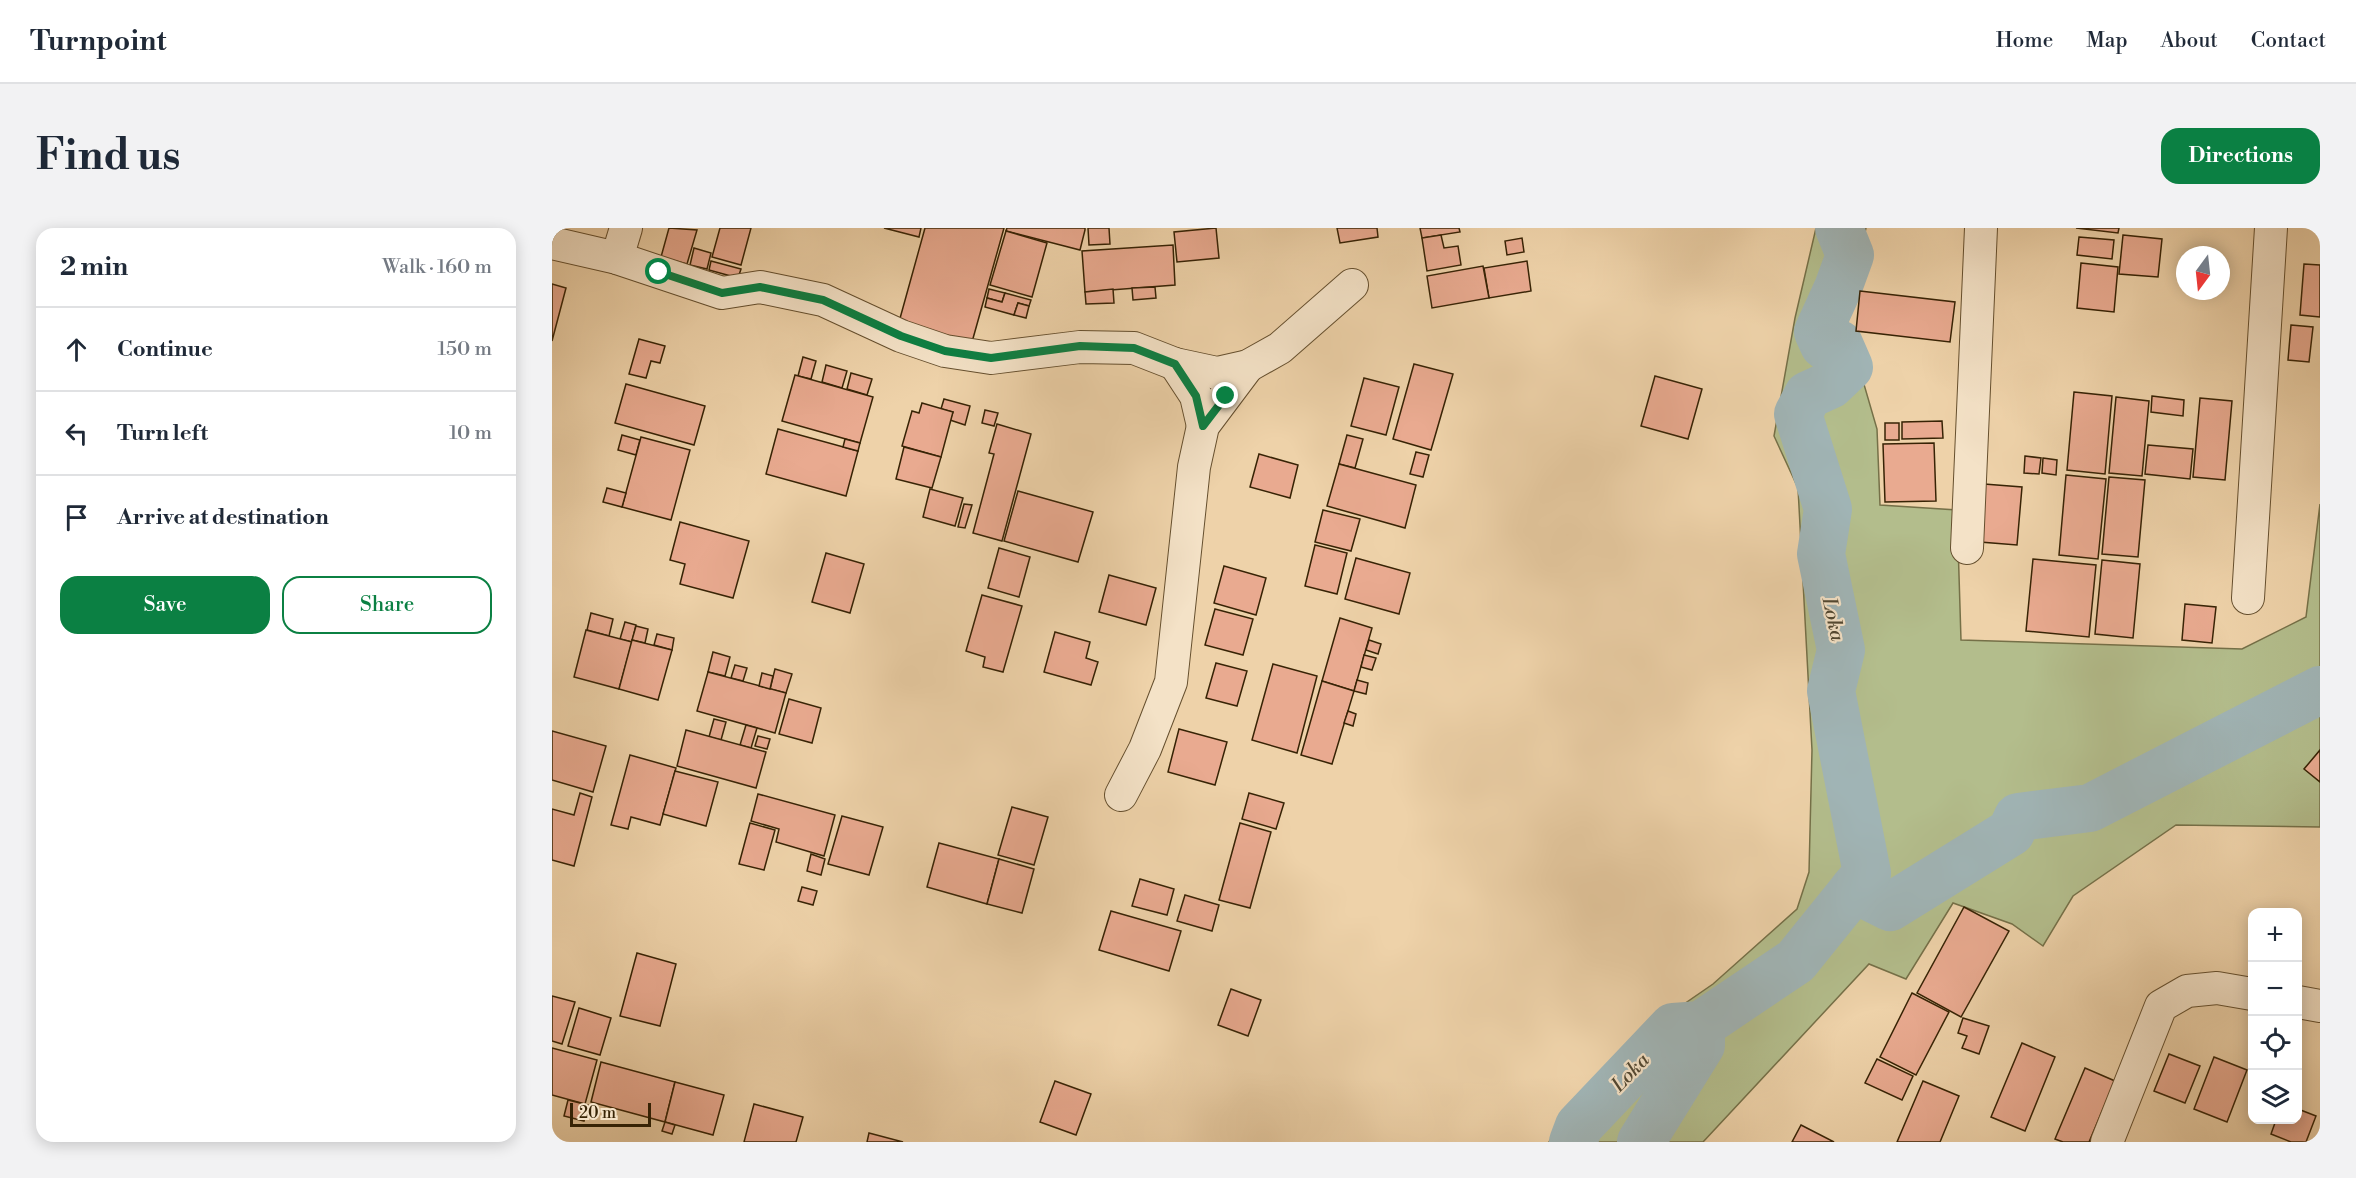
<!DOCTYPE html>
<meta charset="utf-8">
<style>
body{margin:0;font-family:"Libre Bodoni",serif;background:#f2f2f3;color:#1f2937}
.controls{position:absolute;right:18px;bottom:18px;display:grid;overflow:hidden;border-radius:12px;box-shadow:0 3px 15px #0003}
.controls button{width:54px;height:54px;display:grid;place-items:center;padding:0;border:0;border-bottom:2px solid #e0e1e3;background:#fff;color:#1f2937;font:30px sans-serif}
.compass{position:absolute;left:1624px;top:18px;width:54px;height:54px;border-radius:50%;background:#fff;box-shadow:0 3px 15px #0003;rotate:195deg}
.scale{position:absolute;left:18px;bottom:15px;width:81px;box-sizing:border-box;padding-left:6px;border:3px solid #372305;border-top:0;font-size:16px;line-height:21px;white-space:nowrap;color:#372305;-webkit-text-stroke:4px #f4e2c7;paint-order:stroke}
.stop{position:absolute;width:18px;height:18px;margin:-14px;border:4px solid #0b8043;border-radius:50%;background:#fff}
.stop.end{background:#0b8043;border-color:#fff;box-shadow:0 2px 6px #0008}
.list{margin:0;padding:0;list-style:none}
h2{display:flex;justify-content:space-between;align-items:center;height:78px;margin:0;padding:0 24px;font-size:26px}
h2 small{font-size:20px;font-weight:400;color:#747a83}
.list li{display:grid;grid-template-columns:39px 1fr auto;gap:18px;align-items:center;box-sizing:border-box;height:84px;padding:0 24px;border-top:2px solid #e0e1e3}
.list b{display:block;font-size:22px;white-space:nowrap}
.list em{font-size:20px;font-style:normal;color:#747a83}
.actions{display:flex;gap:12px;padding:18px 24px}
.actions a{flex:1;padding:14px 0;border:2px solid #0b8043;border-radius:18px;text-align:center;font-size:21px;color:#0b8043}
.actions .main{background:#0b8043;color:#fff}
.icon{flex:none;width:33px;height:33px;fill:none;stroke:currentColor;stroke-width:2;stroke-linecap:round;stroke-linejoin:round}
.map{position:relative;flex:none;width:1768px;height:914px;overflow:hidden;border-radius:18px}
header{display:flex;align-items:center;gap:36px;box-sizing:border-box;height:84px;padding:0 30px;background:#fff;border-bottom:2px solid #e0e1e3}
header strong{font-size:28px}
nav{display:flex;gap:33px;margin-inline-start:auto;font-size:21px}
.intro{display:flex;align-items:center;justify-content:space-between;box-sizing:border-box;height:144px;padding:0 36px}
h1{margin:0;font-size:42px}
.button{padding:15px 27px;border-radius:18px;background:#0b8043;color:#fff;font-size:21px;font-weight:700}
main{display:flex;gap:36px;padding:0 36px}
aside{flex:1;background:#fff;border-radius:18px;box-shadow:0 3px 15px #0003}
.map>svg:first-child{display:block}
.green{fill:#b3bd8c;stroke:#757048;stroke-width:1.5}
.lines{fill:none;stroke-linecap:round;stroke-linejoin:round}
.river{stroke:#a0b4b5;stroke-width:48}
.building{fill:#e9aa90;stroke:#372305;stroke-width:1.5}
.minor-casing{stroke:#654f2e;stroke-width:34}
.minor{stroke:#f4e2c7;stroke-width:32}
.route{stroke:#0b8043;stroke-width:8}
.labels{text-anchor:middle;stroke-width:4.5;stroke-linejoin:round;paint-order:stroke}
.water-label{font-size:20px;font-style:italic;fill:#514731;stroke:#f4e2c7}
</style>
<header>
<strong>Turnpoint</strong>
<nav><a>Home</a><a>Map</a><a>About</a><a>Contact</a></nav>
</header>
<div class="intro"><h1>Find us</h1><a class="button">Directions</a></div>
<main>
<aside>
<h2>2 min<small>Walk · 160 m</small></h2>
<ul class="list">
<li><svg class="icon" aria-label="ahead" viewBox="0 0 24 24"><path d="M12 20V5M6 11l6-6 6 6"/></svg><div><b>Continue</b></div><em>150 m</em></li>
<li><svg class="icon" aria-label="left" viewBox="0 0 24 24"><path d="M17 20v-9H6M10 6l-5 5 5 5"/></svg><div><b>Turn left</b></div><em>10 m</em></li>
<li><svg class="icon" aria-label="arrive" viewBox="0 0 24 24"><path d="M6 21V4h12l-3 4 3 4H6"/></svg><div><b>Arrive at destination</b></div></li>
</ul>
<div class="actions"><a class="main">Save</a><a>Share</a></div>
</aside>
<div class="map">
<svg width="1768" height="914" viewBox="0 0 1768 914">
<rect width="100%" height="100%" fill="#eed2a9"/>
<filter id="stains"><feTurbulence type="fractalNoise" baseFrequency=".00333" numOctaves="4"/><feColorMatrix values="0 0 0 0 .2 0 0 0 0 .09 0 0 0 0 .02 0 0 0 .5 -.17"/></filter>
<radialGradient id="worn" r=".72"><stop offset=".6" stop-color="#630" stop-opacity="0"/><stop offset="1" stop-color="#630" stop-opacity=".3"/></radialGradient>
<polygon class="green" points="1264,0 1314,0 1293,91 1325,201 1328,277 1405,282 1409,412 1690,421 1754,389 1768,276 1768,599 1624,597 1521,668 1491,718 1460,696 1401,675 1354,751 1317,736 1151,914 997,914 1014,885 1074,816 1161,756 1245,681 1257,644 1260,522 1246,260 1222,208 1243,90"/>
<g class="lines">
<g class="river">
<polyline points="1302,661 1338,679 1459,604 1466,589 1538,580 1768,462"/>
<polyline points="1021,914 1027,898 1121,799 1149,797 1244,733 1315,645 1279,463 1289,422 1269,326 1276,281 1246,186 1256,167 1278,157 1297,139 1287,116 1272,117 1266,104 1286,60 1298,27 1287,0"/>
<polyline points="1089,914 1149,817 1149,797"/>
</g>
</g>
<g class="building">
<polygon points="117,0 145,2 135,36 109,29"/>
<polygon points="168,0 199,0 189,37 160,29"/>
<polygon points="332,0 369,0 367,9"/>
<polygon points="373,0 452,0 420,114 347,94"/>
<polygon points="455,0 533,0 533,2 528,22 454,3"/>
<polygon points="536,0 557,0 558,16 537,17"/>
<polygon points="664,0 667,30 625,34 622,4"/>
<polygon points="785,0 825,0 826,9 788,15"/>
<polygon points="868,0 907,0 908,4 870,10"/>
<polygon points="1524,0 1567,0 1566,5"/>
<polygon points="454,3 495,15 480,69 438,57"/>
<polygon points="889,7 892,20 906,18 909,37 875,43 870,10"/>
<polygon points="1571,7 1610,11 1606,49 1567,46"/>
<polygon points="1527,9 1562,12 1560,31 1525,27"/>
<polygon points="970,10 972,24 955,27 953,13"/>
<polygon points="621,17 623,57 533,64 530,23"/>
<polygon points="142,20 159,25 155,41 138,37"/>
<polygon points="159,33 189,41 186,50 157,42"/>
<polygon points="975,33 979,63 937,70 932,40"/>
<polygon points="1529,35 1566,39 1562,84 1525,80"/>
<polygon points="1752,36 1768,37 1768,89 1748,87"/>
<polygon points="931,38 937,70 880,80 875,48"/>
<polygon points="0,56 14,60 0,113"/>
<polygon points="603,59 604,70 581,72 580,60"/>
<polygon points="437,61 453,65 450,74 435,70"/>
<polygon points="561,61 562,75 534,76 533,64"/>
<polygon points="1308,63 1403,74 1398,114 1304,103"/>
<polygon points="453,65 479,72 477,78 466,75 462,87 433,79 435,70 450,74"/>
<polygon points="466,75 477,78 474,90 462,87"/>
<polygon points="1739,97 1761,99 1757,134 1736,132"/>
<polygon points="87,111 113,118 108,135 99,133 94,150 77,146"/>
<polygon points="251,129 264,133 259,151 246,148"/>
<polygon points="862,136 901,146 879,222 841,211"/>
<polygon points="274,137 295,143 290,160 270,154"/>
<polygon points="299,145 320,151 315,167 295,161"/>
<polygon points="243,147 321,169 308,215 230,193"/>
<polygon points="1103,148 1150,161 1136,211 1089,198"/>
<polygon points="812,150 847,159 834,207 799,198"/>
<polygon points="74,156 153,178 142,217 63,195"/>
<polygon points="1522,164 1560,168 1553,246 1515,242"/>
<polygon points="1600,168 1632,172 1631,188 1599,184"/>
<polygon points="1564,169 1597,173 1590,248 1557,245"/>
<polygon points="1648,170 1680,173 1673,252 1641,249"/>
<polygon points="392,171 418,178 413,197 398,192 401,184 389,181"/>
<polygon points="370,175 401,184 389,229 350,218 360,183 367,185"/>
<polygon points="433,182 446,185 442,198 430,195"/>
<polygon points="1390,193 1391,210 1350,211 1350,194"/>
<rect x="1333" y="195" width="14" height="17"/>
<polygon points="445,196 479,206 450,313 421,305 442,226 437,225"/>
<polygon points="226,201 306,223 294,268 214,246"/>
<polygon points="70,207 88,212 84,227 66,222"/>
<polygon points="795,207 811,211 803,240 787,236"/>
<polygon points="89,209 138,222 119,292 70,279"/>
<polygon points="293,211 308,215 306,223 291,219"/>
<polygon points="1382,215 1384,273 1333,274 1331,216"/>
<polygon points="1596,217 1641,221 1638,251 1593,246"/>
<polygon points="352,219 389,229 380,260 344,251"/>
<polygon points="864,224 877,227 871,249 858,246"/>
<polygon points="707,226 746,237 738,270 698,259"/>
<polygon points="1473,228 1489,230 1487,246 1472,245"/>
<polygon points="1491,230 1505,232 1504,247 1490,245"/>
<polygon points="787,236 864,257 853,300 775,278"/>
<polygon points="1514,247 1554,251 1546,331 1507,327"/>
<polygon points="1557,249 1593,252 1586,329 1550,326"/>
<polygon points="1432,256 1470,259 1465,317 1428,314"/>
<polygon points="55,260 74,265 70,279 51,274"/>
<polygon points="378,261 411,270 403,298 371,289"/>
<polygon points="466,263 541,284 526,334 452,313"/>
<polygon points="412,276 420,277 413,300 406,299"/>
<polygon points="771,282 808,291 799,323 763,314"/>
<polygon points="128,294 197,313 181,370 128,356 133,336 118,332"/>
<polygon points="763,317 795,325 785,366 753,358"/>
<polygon points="447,320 478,329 467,369 436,360"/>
<polygon points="274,325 312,336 298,385 260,374"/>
<polygon points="804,330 858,345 847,386 793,371"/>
<polygon points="1481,331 1544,337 1537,409 1474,403"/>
<polygon points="1550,332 1588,336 1581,410 1543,406"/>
<polygon points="672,338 714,350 704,387 662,375"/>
<polygon points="557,347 604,360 594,397 547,384"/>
<polygon points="430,367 470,378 451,444 431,439 433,429 414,423"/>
<polygon points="1633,376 1664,379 1660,415 1630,412"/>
<polygon points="663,381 701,391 691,427 653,417"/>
<polygon points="39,385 61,391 57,408 35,402"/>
<polygon points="788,390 820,400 802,463 770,453"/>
<polygon points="73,394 84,397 80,414 68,411"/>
<polygon points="84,398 96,401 93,415 80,412"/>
<polygon points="34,402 80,414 67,461 22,449"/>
<polygon points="503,404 538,414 534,430 546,434 539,457 492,444"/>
<polygon points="105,406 122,410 120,422 102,417"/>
<polygon points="80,412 120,422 106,472 67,461"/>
<polygon points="817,412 829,416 826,426 814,422"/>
<polygon points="161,424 178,429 173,448 156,444"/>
<polygon points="812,427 824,430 820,442 809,439"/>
<polygon points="664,435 695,443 685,478 654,470"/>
<polygon points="721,436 765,448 745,525 700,512"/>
<polygon points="183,437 195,440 191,453 179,450"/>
<polygon points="223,441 240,446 234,465 218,461"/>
<polygon points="156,444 234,465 223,505 145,483"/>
<polygon points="210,445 221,448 218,461 207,458"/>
<polygon points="805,452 816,455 814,466 802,463"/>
<polygon points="770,453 802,463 780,536 749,527"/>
<polygon points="237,471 269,480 260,515 227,506"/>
<polygon points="796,483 804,486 801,498 792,495"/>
<polygon points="162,491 174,494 169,512 157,509"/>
<polygon points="194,497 205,500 199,520 188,517"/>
<polygon points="627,501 675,514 663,557 616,544"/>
<polygon points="134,502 214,524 204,560 125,538"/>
<polygon points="0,503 54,518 41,564 0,552"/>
<polygon points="206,508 218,511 215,521 203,518"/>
<polygon points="1768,522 1768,554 1752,541"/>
<polygon points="78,527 124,540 108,597 79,589 76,601 59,597"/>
<polygon points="123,543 166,554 154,598 111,586"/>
<polygon points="28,565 40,569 22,638 0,632 0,581 22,587"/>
<polygon points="697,565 732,575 724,601 690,591"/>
<polygon points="206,566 283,587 272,628 224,614 227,601 199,593"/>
<polygon points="460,579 496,589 482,637 446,627"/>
<polygon points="290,588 331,599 317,647 276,636"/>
<polygon points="198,595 223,602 212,642 187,636"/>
<polygon points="688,595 719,604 698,680 667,672"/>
<polygon points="387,615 447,631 435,676 375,659"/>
<polygon points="259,626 273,631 269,647 255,643"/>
<polygon points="447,631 482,641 470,685 435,676"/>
<polygon points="588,651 622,661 615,687 580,678"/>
<polygon points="250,659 265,663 261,677 246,673"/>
<polygon points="633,667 667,677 660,703 625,693"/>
<polygon points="1412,679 1457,703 1409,789 1365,765"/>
<polygon points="559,683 629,703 617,743 547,722"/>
<polygon points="85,725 124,736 108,798 68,788"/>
<polygon points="679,761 709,772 696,808 666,797"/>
<polygon points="1360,765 1397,784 1364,847 1328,829"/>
<polygon points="0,768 23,774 10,816 0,813"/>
<polygon points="27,780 59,790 48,827 16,818"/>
<polygon points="1411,790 1437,798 1427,826 1410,820 1415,808 1406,805"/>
<polygon points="1470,815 1503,829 1473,903 1439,889"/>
<polygon points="0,820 45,832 33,876 0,867"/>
<polygon points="1617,826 1648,838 1633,875 1602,863"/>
<polygon points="1662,829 1695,842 1675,894 1642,881"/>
<polygon points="1325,831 1361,848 1350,872 1313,855"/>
<polygon points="49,834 123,854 113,894 39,874"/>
<polygon points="1533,840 1563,853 1537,914 1511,914 1503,911"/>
<polygon points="503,853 539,866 524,907 488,894"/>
<polygon points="1371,853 1407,868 1388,914 1345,914"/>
<polygon points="123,854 172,867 161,907 113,894"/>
<polygon points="16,872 36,877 32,893 12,888"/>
<polygon points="202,876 251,889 244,914 192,914"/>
<polygon points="1746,881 1764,888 1754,914 1739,914 1719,906 1724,892 1746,892"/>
<polygon points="113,894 123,897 120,906 110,903"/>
<polygon points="1249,897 1282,914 1240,914"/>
<polygon points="317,905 351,914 315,914"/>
</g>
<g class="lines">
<defs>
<g id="minor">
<polyline points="0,15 65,30 170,65 208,59 271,72 349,108 393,123 439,130 528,119 582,120 623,136 665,145 696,138 728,120 800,57"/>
<polyline points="65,30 74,0"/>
<polyline points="623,136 644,168 651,198"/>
<polyline points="1415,320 1429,0"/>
<polyline points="1696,370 1719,0"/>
<polyline points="569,567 593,521 619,454 642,239 651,198 696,138"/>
<polyline points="1746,774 1768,778"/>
<polyline points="1555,914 1609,778 1635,763 1665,760 1700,766"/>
</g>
</defs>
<use href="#minor" class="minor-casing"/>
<use href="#minor" class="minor"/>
</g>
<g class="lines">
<polyline class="route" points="107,44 170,65 208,59 271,72 349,108 393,123 439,130 528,118 582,120 623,136 644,168 651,198 674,168"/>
</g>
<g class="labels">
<g class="water-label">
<text transform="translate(1282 391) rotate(78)" y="7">Loka</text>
<text transform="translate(1078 844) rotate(-46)" y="7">Loka</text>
</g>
</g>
<rect width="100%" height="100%" filter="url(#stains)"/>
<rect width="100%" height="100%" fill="url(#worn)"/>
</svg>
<div class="controls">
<button>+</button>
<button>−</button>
<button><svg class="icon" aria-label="locate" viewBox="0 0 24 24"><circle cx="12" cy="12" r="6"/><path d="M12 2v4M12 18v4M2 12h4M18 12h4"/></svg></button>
<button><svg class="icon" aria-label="layers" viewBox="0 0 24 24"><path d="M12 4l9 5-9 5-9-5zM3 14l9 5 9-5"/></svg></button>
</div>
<svg class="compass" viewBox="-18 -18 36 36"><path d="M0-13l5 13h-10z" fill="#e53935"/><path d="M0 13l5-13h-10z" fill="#747a83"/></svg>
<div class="scale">20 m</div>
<div class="stop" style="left:107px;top:44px"></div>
<div class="stop end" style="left:674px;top:168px"></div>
</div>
</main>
